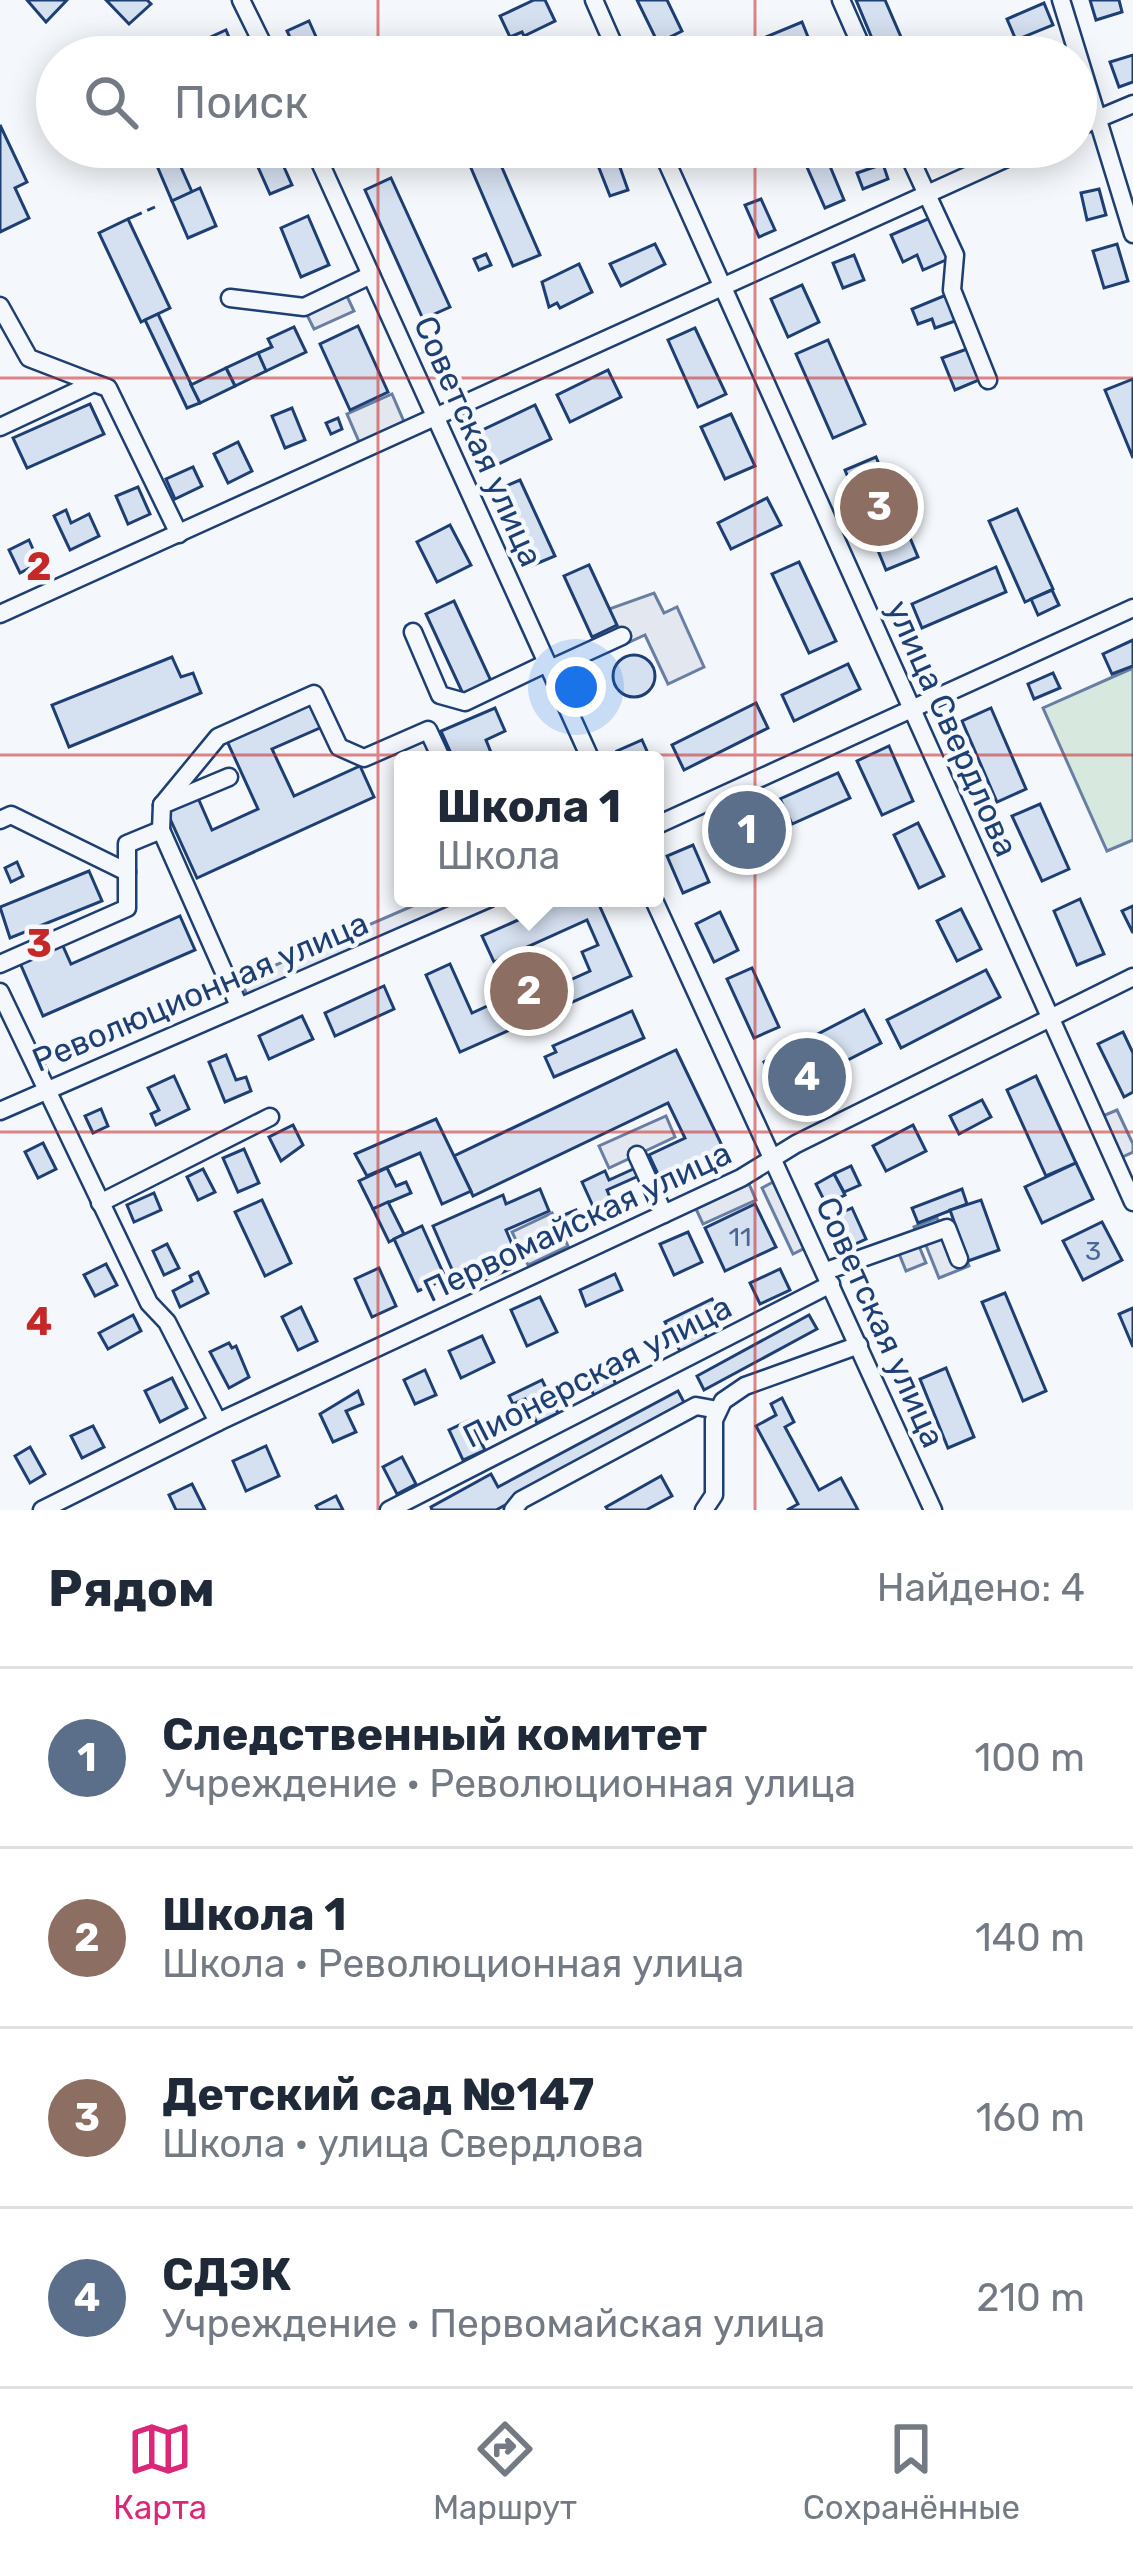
<!DOCTYPE html>
<html lang="ru">
<meta charset="utf-8">
<style>
body{margin:0;font-family:Rubik,sans-serif;background:#f2f2f3;color:#1f2937}
.you{position:absolute;left:576px;top:687px;width:42px;height:42px;margin:-30px;border:9px solid #fff;border-radius:50%;background:#1a73e8;box-shadow:0 0 0 18px #1a73e833}
.badge{display:grid;place-items:center;width:78px;height:78px;border-radius:50%;background:#db2777;color:#fff;font-size:39px;font-weight:700}
.pin{position:absolute;translate:-50% -50%;border:6px solid #fff;box-shadow:0 3px 12px #0006}
.popup{position:absolute;left:394px;top:751px;width:270px;height:156px;box-sizing:border-box;display:grid;place-content:center;border-radius:12px;background:#fff;filter:drop-shadow(0 3px 9px #0005);font-size:39px;white-space:nowrap;color:#747a83}
.popup b{font-size:45px;color:#1f2937}
.popup::after{content:'';position:absolute;left:50%;top:100%;margin-left:-24px;border:24px solid transparent;border-top-color:#fff}
.list{margin:0;padding:0;list-style:none}
h2{display:flex;justify-content:space-between;align-items:center;height:156px;margin:0;padding:0 48px;font-size:51px}
h2 small{font-size:39px;font-weight:400;color:#747a83}
.list li{display:grid;grid-template-columns:78px 1fr auto;gap:36px;align-items:center;box-sizing:border-box;height:180px;padding:0 48px;border-top:3px solid #e0e1e3}
.list b{display:block;font-size:45px;white-space:nowrap}
.list p{margin:0;font-size:39px;white-space:nowrap;color:#747a83}
.list em{font-size:39px;font-style:normal;color:#747a83}
.icon{flex:none;width:66px;height:66px;fill:none;stroke:currentColor;stroke-width:2;stroke-linecap:round;stroke-linejoin:round}
.map{position:relative;flex:none;width:1133px;height:1510px;overflow:hidden}
.search{position:absolute;background:#fff;box-shadow:0 6px 30px #0003;left:36px;right:36px;top:36px;height:132px;display:flex;align-items:center;gap:30px;box-sizing:border-box;padding:0 42px;border-radius:66px;color:#747a83;font-size:45px}
.sheet{height:876px;background:#fff}
nav{display:flex;justify-content:space-around;align-items:center;box-sizing:border-box;height:168px;border-top:3px solid #e0e1e3;background:#fff;font-size:33px;color:#747a83}
nav a{display:grid;justify-items:center;gap:6px}
nav .on{color:#db2777}
.map>svg:first-child{display:block}
.green{fill:#d7e8df;stroke:#687fa3;stroke-width:3}
.parking{fill:#e3e8f0;stroke:#687fa3;stroke-width:3}
.building{fill:#d5e0f0;stroke:#1d3f73;stroke-width:3}
.lines{fill:none;stroke-linecap:round;stroke-linejoin:round}
.minor-casing{stroke:#1d3f73;stroke-width:21}
.minor{stroke:#f4f7fb;stroke-width:16}
.fence{stroke:#1d3f73;stroke-width:3;stroke-dasharray:15 6;stroke-linecap:butt}
.grid{fill:none;stroke:#c62828;stroke-width:3;stroke-opacity:0.55}
.labels{text-anchor:middle;stroke-width:9;stroke-linejoin:round;paint-order:stroke}
.number-label{font-size:27px;fill:#4b6792}
.street-label{font-size:33px;fill:#1d3f73;stroke:#f4f7fb}
.grid-label{font-size:39px;text-anchor:middle;font-weight:bold;fill:#c62828;stroke:#f4f7fb;stroke-width:9;stroke-linejoin:round;paint-order:stroke}
</style>
<div class="map">
<svg width="1133" height="1510" viewBox="0 0 1133 1510">
<rect width="100%" height="100%" fill="#f4f7fb"/>
<polygon class="green" points="1133,668 1133,840 1107,851 1043,708"/>
<g class="parking">
<polygon points="345,292 354,311 314,329 305,311"/>
<polygon points="392,394 405,424 360,444 347,414"/>
<polygon points="654,593 664,613 677,607 704,667 668,684 645,635 625,644 609,609"/>
<polygon points="431,898 470,898 247,995 241,980"/>
<polygon points="1117,1110 1133,1144 1133,1152 1118,1159 1098,1118"/>
<polygon points="666,1116 675,1137 609,1168 599,1146"/>
<polygon points="773,1182 805,1248 793,1254 762,1188"/>
<polygon points="749,1184 756,1200 703,1224 696,1209"/>
<polygon points="552,1213 568,1246 528,1265 512,1232"/>
<polygon points="937,1218 941,1227 952,1223 969,1266 939,1278 925,1243 919,1246 926,1263 906,1271 898,1251 919,1242 914,1227"/>
</g>
<g class="building">
<polygon points="27,0 67,0 46,22"/>
<polygon points="106,0 147,0 151,4 129,24"/>
<polygon points="534,0 545,0 555,21 524,36 522,32 510,37 500,16"/>
<polygon points="637,0 667,0 682,31 658,43"/>
<polygon points="856,0 885,0 904,44 879,55"/>
<polygon points="1090,0 1119,0 1122,12 1096,20"/>
<polygon points="1044,3 1053,25 1016,40 1007,19"/>
<polygon points="309,21 325,57 299,57 287,31"/>
<polygon points="802,22 816,57 766,57 759,40"/>
<polygon points="226,30 237,57 209,57 202,41"/>
<polygon points="567,46 572,57 541,57"/>
<polygon points="1133,55 1133,82 1119,87 1110,62"/>
<polygon points="57,102 57,134 44,108"/>
<polygon points="0,125 27,182 15,188 29,218 0,232"/>
<polygon points="149,147 172,147 192,192 172,201"/>
<polygon points="249,147 275,147 292,185 270,194"/>
<polygon points="462,147 493,147 540,255 513,266"/>
<polygon points="704,147 727,147 728,149 708,157"/>
<polygon points="616,156 628,190 610,196 597,163"/>
<polygon points="827,159 844,200 825,208 807,167"/>
<polygon points="883,164 888,179 863,189 857,173"/>
<polygon points="391,178 450,307 423,319 365,190"/>
<polygon points="200,188 216,226 188,238 172,201"/>
<polygon points="1099,189 1106,215 1087,220 1081,193"/>
<polygon points="761,199 775,230 759,237 745,205"/>
<polygon points="308,216 329,265 301,277 281,228"/>
<polygon points="930,218 948,259 923,270 917,255 903,262 891,235"/>
<polygon points="128,219 170,308 141,322 99,233"/>
<polygon points="655,244 665,264 621,286 610,264"/>
<polygon points="1117,244 1128,281 1104,288 1093,251"/>
<polygon points="486,254 491,265 479,270 474,259"/>
<polygon points="854,255 864,280 843,288 833,263"/>
<polygon points="579,264 592,292 560,308 557,303 549,307 542,282"/>
<polygon points="802,285 819,322 788,337 771,299"/>
<polygon points="946,295 955,321 935,328 932,319 918,324 912,309"/>
<polygon points="158,314 200,403 187,408 145,320"/>
<polygon points="358,326 388,392 350,410 320,344"/>
<polygon points="294,327 306,352 266,371 258,353 272,347 268,339"/>
<polygon points="695,328 726,394 698,407 668,340"/>
<polygon points="828,340 865,424 833,438 796,354"/>
<polygon points="967,349 979,380 955,390 942,358"/>
<polygon points="258,353 266,371 235,386 226,368"/>
<polygon points="226,368 235,386 200,403 191,385"/>
<polygon points="608,370 621,397 570,422 557,395"/>
<polygon points="1133,379 1133,458 1105,390"/>
<polygon points="90,404 104,434 27,468 13,438"/>
<polygon points="535,405 551,439 490,468 474,434"/>
<polygon points="292,408 305,440 285,448 272,416"/>
<polygon points="731,414 755,466 725,479 701,427"/>
<polygon points="338,418 342,429 331,434 326,423"/>
<polygon points="238,442 252,471 228,483 214,454"/>
<polygon points="876,457 918,557 886,570 845,470"/>
<polygon points="193,467 202,486 175,499 166,479"/>
<polygon points="520,480 555,556 531,566 497,490"/>
<polygon points="138,487 150,514 128,524 116,496"/>
<polygon points="767,498 781,525 731,549 718,523"/>
<polygon points="1017,509 1053,589 1025,602 989,521"/>
<polygon points="66,510 71,523 89,514 99,536 70,550 54,516"/>
<polygon points="450,525 471,565 437,582 417,542"/>
<polygon points="29,540 39,563 20,573 9,550"/>
<polygon points="799,562 836,641 809,653 772,574"/>
<polygon points="589,565 617,625 592,637 564,576"/>
<polygon points="996,567 1006,592 922,628 912,604"/>
<polygon points="1052,590 1059,605 1038,615 1031,599"/>
<polygon points="454,601 492,683 464,696 426,614"/>
<polygon points="1133,640 1133,666 1112,674 1103,654"/>
<circle cx="634" cy="676" r="21"/>
<polygon points="172,657 181,677 193,673 201,693 69,747 52,705"/>
<polygon points="848,664 860,689 794,721 782,695"/>
<polygon points="1053,673 1060,688 1034,699 1028,684"/>
<polygon points="310,703 322,727 272,749 294,796 360,766 374,797 197,878 167,812 198,798 212,830 258,809 227,741"/>
<polygon points="756,703 768,728 684,770 672,745"/>
<polygon points="495,708 505,731 486,740 494,760 454,760 441,731"/>
<polygon points="991,708 1026,789 997,802 962,721"/>
<polygon points="642,740 651,760 621,760 617,751"/>
<polygon points="889,746 913,801 882,815 857,761"/>
<polygon points="838,773 850,798 792,824 780,799"/>
<polygon points="1040,804 1069,869 1042,881 1012,816"/>
<polygon points="758,811 769,833 736,849 725,827"/>
<polygon points="918,823 944,876 919,888 894,835"/>
<polygon points="693,845 709,882 683,893 667,856"/>
<polygon points="17,862 23,876 11,882 5,868"/>
<polygon points="89,871 102,901 10,938 0,907"/>
<polygon points="568,898 596,898 631,976 460,1052 426,975 450,964 472,1013 516,993 507,973 526,965 539,994 590,971 582,952 598,945 587,920 494,962 482,936"/>
<polygon points="1080,899 1104,954 1077,965 1054,911"/>
<polygon points="1133,906 1133,933 1122,911"/>
<polygon points="961,909 981,949 957,961 937,921"/>
<polygon points="720,912 738,950 714,962 696,924"/>
<polygon points="180,916 195,950 43,1016 20,963 62,944 71,964"/>
<polygon points="752,968 779,1027 754,1038 727,979"/>
<polygon points="986,970 1000,997 901,1048 887,1020"/>
<polygon points="384,986 394,1009 335,1036 325,1013"/>
<polygon points="864,1010 881,1043 781,1094 764,1062"/>
<polygon points="632,1011 644,1038 554,1077 545,1057 556,1052 553,1046"/>
<polygon points="302,1016 313,1039 269,1059 259,1036"/>
<polygon points="1123,1032 1133,1053 1133,1092 1124,1097 1098,1044"/>
<polygon points="676,1050 727,1156 664,1187 649,1155 685,1138 668,1103 473,1196 454,1156"/>
<polygon points="226,1055 236,1080 246,1077 251,1091 225,1102 209,1062"/>
<polygon points="174,1076 189,1109 156,1125 151,1114 159,1110 148,1088"/>
<polygon points="1036,1076 1076,1163 1046,1176 1007,1090"/>
<polygon points="982,1100 991,1117 959,1134 950,1116"/>
<polygon points="101,1109 108,1126 93,1133 85,1116"/>
<polygon points="436,1119 471,1191 442,1204 420,1153 367,1176 355,1154"/>
<polygon points="293,1125 303,1145 281,1161 269,1137"/>
<polygon points="913,1125 926,1151 886,1171 873,1146"/>
<polygon points="43,1143 56,1169 38,1178 25,1152"/>
<polygon points="244,1149 259,1183 238,1192 223,1158"/>
<polygon points="1076,1163 1093,1199 1042,1223 1025,1187"/>
<polygon points="640,1166 643,1174 607,1190 614,1207 597,1215 582,1182 605,1171 609,1180"/>
<polygon points="851,1166 860,1185 844,1192 834,1174"/>
<polygon points="387,1168 396,1186 406,1182 411,1193 373,1209 359,1181"/>
<polygon points="203,1169 215,1192 198,1200 187,1177"/>
<polygon points="834,1174 845,1195 826,1204 816,1184"/>
<polygon points="540,1189 549,1211 506,1230 514,1249 503,1254 510,1269 461,1290 433,1226 503,1195 506,1204"/>
<polygon points="962,1189 967,1204 918,1223 912,1208"/>
<polygon points="154,1193 161,1210 134,1222 127,1205"/>
<polygon points="262,1200 291,1263 265,1276 235,1212"/>
<polygon points="981,1200 999,1250 968,1261 950,1210"/>
<polygon points="388,1202 404,1234 389,1242 373,1209"/>
<polygon points="755,1204 776,1247 725,1271 705,1228"/>
<polygon points="852,1208 866,1239 840,1251 826,1220"/>
<polygon points="576,1210 580,1219 569,1224 564,1215"/>
<polygon points="1102,1222 1122,1260 1083,1280 1063,1241"/>
<polygon points="422,1226 446,1279 418,1291 394,1239"/>
<polygon points="688,1232 702,1262 674,1275 660,1244"/>
<polygon points="167,1244 179,1268 164,1275 153,1251"/>
<polygon points="106,1264 117,1285 95,1296 84,1275"/>
<polygon points="379,1268 396,1306 372,1317 355,1279"/>
<polygon points="780,1269 790,1290 760,1304 750,1283"/>
<polygon points="198,1272 208,1293 180,1307 173,1291 192,1281 190,1276"/>
<polygon points="615,1274 622,1290 586,1306 580,1290"/>
<polygon points="1005,1293 1046,1391 1023,1401 982,1302"/>
<polygon points="540,1297 557,1332 527,1346 511,1310"/>
<polygon points="712,1299 723,1321 704,1331 707,1338 680,1351 665,1322"/>
<polygon points="301,1307 317,1341 298,1350 282,1317"/>
<polygon points="1133,1308 1133,1347 1119,1314"/>
<polygon points="133,1315 141,1331 108,1349 99,1333"/>
<polygon points="809,1315 817,1329 704,1390 697,1376"/>
<polygon points="482,1336 494,1362 461,1378 449,1351"/>
<polygon points="229,1343 232,1348 236,1346 249,1377 229,1388 210,1352"/>
<polygon points="606,1365 616,1384 594,1395 584,1377"/>
<polygon points="946,1368 974,1437 948,1448 920,1379"/>
<polygon points="425,1370 436,1395 415,1404 404,1380"/>
<polygon points="172,1378 187,1408 160,1422 145,1391"/>
<polygon points="542,1380 558,1413 537,1423 525,1399 513,1404 509,1396"/>
<polygon points="358,1391 363,1404 346,1411 356,1432 333,1442 320,1414"/>
<polygon points="678,1391 687,1408 496,1510 432,1510 431,1507 491,1474 498,1487"/>
<polygon points="782,1398 794,1422 785,1427 819,1490 841,1478 858,1510 787,1510 798,1504 756,1426 776,1415 771,1404"/>
<polygon points="470,1420 485,1450 463,1460 449,1430"/>
<polygon points="93,1426 104,1447 82,1458 71,1436"/>
<polygon points="266,1446 279,1476 246,1491 233,1461"/>
<polygon points="30,1447 45,1474 30,1483 15,1456"/>
<polygon points="402,1457 416,1484 397,1494 383,1467"/>
<polygon points="661,1476 672,1496 646,1510 608,1510 606,1507"/>
<polygon points="192,1484 205,1510 176,1510 169,1495"/>
<polygon points="336,1496 343,1510 318,1510 316,1506"/>
</g>
<g class="lines">
<defs>
<g id="minor">
<polyline points="241,0 269,57"/>
<polyline points="594,0 619,57"/>
<polyline points="841,0 866,57"/>
<polyline points="1061,0 1133,234"/>
<polyline points="1076,128 1133,104"/>
<polyline points="313,147 591,760"/>
<polyline points="660,147 1133,1202"/>
<polyline points="905,147 955,255 952,290 988,380"/>
<polyline points="230,298 304,307 371,275"/>
<polyline points="0,306 29,358 94,383"/>
<polyline points="0,427 94,383 108,388 179,534"/>
<polyline points="0,614 1031,147"/>
<polyline points="413,632 440,695 465,702 547,663"/>
<polyline points="550,669 622,636"/>
<polyline points="162,805 218,737 314,694 339,747 364,758 428,730 442,760"/>
<polyline points="0,820 11,815 127,872"/>
<polyline points="655,826 1133,608"/>
<polyline points="161,830 162,805 229,777"/>
<polyline points="653,898 933,1510"/>
<polyline points="0,964 127,908 127,844 161,830 239,1006"/>
<polyline points="0,992 149,1303 167,1322 218,1422"/>
<polyline points="0,1111 490,898"/>
<polyline points="637,1155 664,1214"/>
<polyline points="100,1203 270,1117"/>
<polyline points="826,1271 947,1228 959,1259"/>
<polyline points="42,1510 218,1422 741,1178 796,1144 1133,977"/>
<polyline points="389,1510 831,1284"/>
<polyline points="513,1510 521,1500 696,1406 718,1410"/>
<polyline points="704,1510 714,1495 714,1420 723,1401 745,1386 859,1345"/>
</g>
</defs>
<use href="#minor" class="minor-casing"/>
<use href="#minor" class="minor"/>
<polyline class="fence" points="128,219 155,207"/>
</g>
<path class="grid" d="M378 0V57M755 0V57M378 147V1510M755 147V1510M0 378H1133M0 755H1133M0 1132H1133"/>
<g class="labels">
<g class="number-label">
<text x="740" y="1246">11</text>
<text x="1093" y="1260">3</text>
</g>
<g class="street-label">
<text transform="translate(479 441) rotate(66)" y="12">Советская улица</text>
<text transform="translate(953 728) rotate(66)" y="12">улица Свердлова</text>
<text transform="translate(200 991) rotate(-23)" y="12">Революционная улица</text>
<text transform="translate(577 1221) rotate(-25)" y="12">Первомайская улица</text>
<text transform="translate(881 1322) rotate(66)" y="12">Советская улица</text>
<text transform="translate(597 1371) rotate(-27)" y="12">Пионерская улица</text>
</g>
</g>
<g class="grid-label">
<text x="39" y="580">2</text>
<text x="39" y="957">3</text>
<text x="39" y="1335">4</text>
</g>
</svg>
<div class="you"></div>
<div class="pin badge" style="left:747px;top:830px;background:#5c6f8a">1</div>
<div class="pin badge" style="left:529px;top:991px;background:#8d6e63">2</div>
<div class="popup"><b>Школа 1</b>Школа</div>
<div class="pin badge" style="left:879px;top:507px;background:#8d6e63">3</div>
<div class="pin badge" style="left:807px;top:1077px;background:#5c6f8a">4</div>
<div class="search"><svg class="icon" aria-label="search" viewBox="0 0 24 24"><circle cx="10" cy="10" r="6"/><path d="M15 15l6 6"/></svg>Поиск</div>
</div>
<section class="sheet">
<h2>Рядом<small>Найдено: 4</small></h2>
<ul class="list">
<li><span class="badge" style="background:#5c6f8a">1</span><div><b>Следственный комитет</b><p>Учреждение · Революционная улица</p></div><em>100 m</em></li>
<li><span class="badge" style="background:#8d6e63">2</span><div><b>Школа 1</b><p>Школа · Революционная улица</p></div><em>140 m</em></li>
<li><span class="badge" style="background:#8d6e63">3</span><div><b>Детский сад №147</b><p>Школа · улица Свердлова</p></div><em>160 m</em></li>
<li><span class="badge" style="background:#5c6f8a">4</span><div><b>СДЭК</b><p>Учреждение · Первомайская улица</p></div><em>210 m</em></li>
</ul>
</section>
<nav>
<a class="on"><svg class="icon" aria-label="map" viewBox="0 0 24 24"><path d="M3 6l6-2 6 2 6-2v14l-6 2-6-2-6 2zM9 4v14M15 6v14"/></svg>Карта</a>
<a><svg class="icon" aria-label="directions" viewBox="0 0 24 24"><path d="M12 3l9 9-9 9-9-9zM9 14v-3h6M13 9l2 2-2 2"/></svg>Маршрут</a>
<a><svg class="icon" aria-label="saved" viewBox="0 0 24 24"><path d="M7 4h10v16l-5-4-5 4z"/></svg>Сохранённые</a>
</nav>
